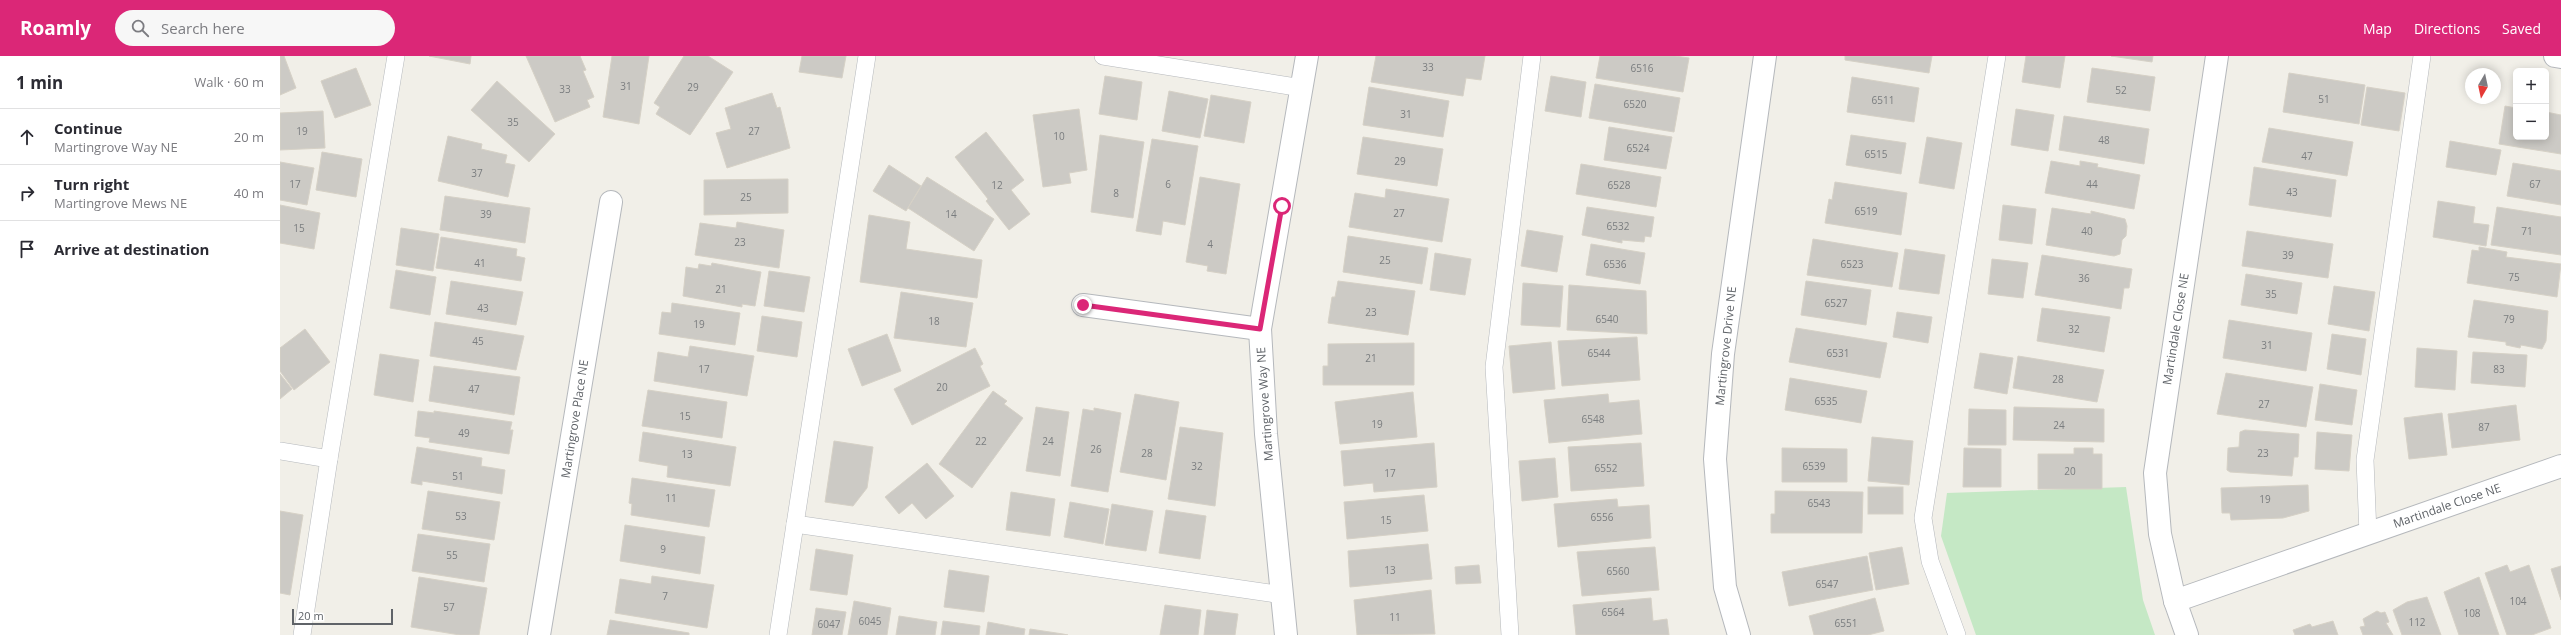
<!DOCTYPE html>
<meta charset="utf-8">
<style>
body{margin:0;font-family:"Open Sans",sans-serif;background:#f7f7f7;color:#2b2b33}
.controls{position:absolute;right:12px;top:12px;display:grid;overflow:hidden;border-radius:6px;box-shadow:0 2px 10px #0003}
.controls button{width:36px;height:36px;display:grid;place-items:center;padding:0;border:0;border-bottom:1px solid #e1e1e2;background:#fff;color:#2b2b33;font:20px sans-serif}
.compass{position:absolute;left:2185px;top:12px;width:36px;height:36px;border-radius:50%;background:#fff;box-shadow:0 2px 10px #0003;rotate:189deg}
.scale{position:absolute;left:12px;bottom:10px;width:101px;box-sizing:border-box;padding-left:4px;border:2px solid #5f6368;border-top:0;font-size:11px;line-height:14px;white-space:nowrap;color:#5f6368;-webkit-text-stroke:3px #fff;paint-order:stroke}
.stop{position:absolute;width:12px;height:12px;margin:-9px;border:3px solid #db2777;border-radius:50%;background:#fff}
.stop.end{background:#db2777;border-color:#fff;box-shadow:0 1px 4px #0008}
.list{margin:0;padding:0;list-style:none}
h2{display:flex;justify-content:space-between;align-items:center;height:52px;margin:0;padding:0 16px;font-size:17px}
h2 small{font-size:13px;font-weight:400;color:#7c7c81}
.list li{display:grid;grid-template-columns:26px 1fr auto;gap:12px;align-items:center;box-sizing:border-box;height:56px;padding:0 16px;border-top:1px solid #e1e1e2}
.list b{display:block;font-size:15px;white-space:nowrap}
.list p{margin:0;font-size:13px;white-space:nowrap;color:#7c7c81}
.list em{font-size:13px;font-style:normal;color:#7c7c81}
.icon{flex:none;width:22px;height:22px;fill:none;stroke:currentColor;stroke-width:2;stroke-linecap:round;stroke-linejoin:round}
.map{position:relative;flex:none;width:2281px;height:579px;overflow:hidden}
header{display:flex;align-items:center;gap:24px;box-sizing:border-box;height:56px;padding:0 20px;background:#db2777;color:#fff}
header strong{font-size:19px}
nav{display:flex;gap:22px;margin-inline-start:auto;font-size:14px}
.search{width:280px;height:36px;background:#f7f7f7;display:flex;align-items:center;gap:10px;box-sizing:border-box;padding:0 14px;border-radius:22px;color:#7c7c81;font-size:15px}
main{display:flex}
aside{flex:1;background:#fff}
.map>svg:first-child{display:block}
.green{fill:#c5e8c5}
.building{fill:#cccac5;stroke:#d6d1c6}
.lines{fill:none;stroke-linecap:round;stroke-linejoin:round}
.lane-casing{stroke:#b5b8bc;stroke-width:18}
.street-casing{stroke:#b5b8bc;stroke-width:24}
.lane{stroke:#fff;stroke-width:17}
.street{stroke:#fff;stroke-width:22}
.route{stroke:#db2777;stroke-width:5}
.labels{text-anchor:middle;stroke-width:3;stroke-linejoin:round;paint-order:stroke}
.number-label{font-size:10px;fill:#7a7d7f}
.street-label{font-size:12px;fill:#5f6368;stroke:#fff}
</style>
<header>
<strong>Roamly</strong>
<div class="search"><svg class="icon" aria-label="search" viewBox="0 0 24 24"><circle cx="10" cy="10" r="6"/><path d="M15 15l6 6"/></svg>Search here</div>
<nav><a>Map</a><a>Directions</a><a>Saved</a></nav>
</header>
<main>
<aside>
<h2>1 min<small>Walk · 60 m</small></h2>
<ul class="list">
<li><svg class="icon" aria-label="ahead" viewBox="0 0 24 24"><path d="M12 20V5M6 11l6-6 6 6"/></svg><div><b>Continue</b><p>Martingrove Way NE</p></div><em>20 m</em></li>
<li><svg class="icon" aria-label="right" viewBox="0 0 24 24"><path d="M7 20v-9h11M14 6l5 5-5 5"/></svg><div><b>Turn right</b><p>Martingrove Mews NE</p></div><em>40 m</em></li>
<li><svg class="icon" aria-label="arrive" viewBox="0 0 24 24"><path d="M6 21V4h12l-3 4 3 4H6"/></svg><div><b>Arrive at destination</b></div></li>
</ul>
</aside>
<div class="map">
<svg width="2281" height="579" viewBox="0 0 2281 579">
<rect width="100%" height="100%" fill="#f1efe8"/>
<polygon class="green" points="1846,431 1863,544 1875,579 1696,579 1661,480 1667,437"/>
<g class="building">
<polygon points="0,0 4,0 16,32 0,39"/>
<polygon points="149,0 191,0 190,8"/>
<polygon points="246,0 300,0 306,14 303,15 314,41 307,44 310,51 275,66"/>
<polygon points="332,0 369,0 359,68 323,61"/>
<polygon points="404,0 428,0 453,16 410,79 376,58 380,51 374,47"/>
<polygon points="522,0 566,0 562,22 519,16"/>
<polygon points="1096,0 1205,0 1201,24 1186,22 1183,40 1091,26"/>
<polygon points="1320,0 1395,0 1409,2 1403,36 1316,22"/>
<polygon points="1565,0 1652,0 1649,17 1565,4"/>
<polygon points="1746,0 1785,0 1780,32 1742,26"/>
<polygon points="1831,0 1873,0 1872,6"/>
<polygon points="76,12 91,49 55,62 41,25"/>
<polygon points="1812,12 1875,21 1870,55 1807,46"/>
<polygon points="2009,17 2085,29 2079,68 2003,56"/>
<polygon points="825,20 862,26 857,64 819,58"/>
<polygon points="1271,20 1306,26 1301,61 1265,55"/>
<polygon points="1572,21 1639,32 1634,66 1567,56"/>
<polygon points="217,25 275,78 249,106 191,54"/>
<polygon points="1315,28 1400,42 1394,76 1309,62"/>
<polygon points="1089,31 1169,45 1163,81 1083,69"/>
<polygon points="2087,31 2125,37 2119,75 2081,69"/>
<polygon points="889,35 928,43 920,82 882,75"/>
<polygon points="492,37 497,52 500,51 510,92 447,112 436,77 451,73 445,52"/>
<polygon points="931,39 971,46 964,87 924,80"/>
<polygon points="2225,50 2236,52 2236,81 2266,81 2266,56 2281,59 2281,98 2219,88"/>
<polygon points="799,53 807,114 789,117 791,127 763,131 753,59"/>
<polygon points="1736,53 1774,59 1768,95 1731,89"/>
<polygon points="43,55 45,92 0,94 0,57"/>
<polygon points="1784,60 1869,73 1864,108 1779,94"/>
<polygon points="1329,71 1392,81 1386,113 1324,104"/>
<polygon points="1989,72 2073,86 2067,120 1982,106"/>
<polygon points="706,76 744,124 731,134 750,158 729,174 706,145 708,143 675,101"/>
<polygon points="820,79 864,86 853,162 811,156"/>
<polygon points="1571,79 1626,87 1621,118 1566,109"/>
<polygon points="168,80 202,88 201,93 227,99 225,107 235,109 228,141 158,125"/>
<polygon points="1083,81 1163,93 1157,130 1077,118"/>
<polygon points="1647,81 1682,87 1674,133 1639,127"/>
<polygon points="872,83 918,90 905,169 883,165 881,179 856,175"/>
<polygon points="2170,85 2221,94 2216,119 2166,111"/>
<polygon points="42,96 82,103 76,141 36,134"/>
<polygon points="1771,105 1800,110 1800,105 1818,108 1817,111 1860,119 1854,153 1765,137"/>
<polygon points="0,106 34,112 27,149 0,144"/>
<polygon points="2233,107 2281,115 2281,149 2227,140"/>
<polygon points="1301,108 1381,121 1376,151 1296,138"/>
<polygon points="609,109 641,130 626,155 593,135"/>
<polygon points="1974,111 2056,124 2051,161 1969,149"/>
<polygon points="647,121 714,163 694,195 628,152"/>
<polygon points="920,121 960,128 946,218 927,215 928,210 906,206"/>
<polygon points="508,123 508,157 424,159 424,124"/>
<polygon points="1555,126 1627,137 1621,179 1545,167 1549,143 1552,144"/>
<polygon points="1106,133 1169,143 1162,186 1069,171 1075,137 1105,142"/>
<polygon points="165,140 250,152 245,187 160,174"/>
<polygon points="2158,145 2195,151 2193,167 2209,169 2206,190 2153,181"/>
<polygon points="0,149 40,157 34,193 0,187"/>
<polygon points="1723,149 1756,153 1752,188 1719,184"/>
<polygon points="1307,151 1374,161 1371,181 1365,180 1364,186 1342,184 1342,187 1302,179"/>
<polygon points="2217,151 2281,161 2281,199 2211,189"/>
<polygon points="1772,152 1811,158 1811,155 1845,163 1847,170 1846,180 1842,184 1840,198 1834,200 1766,189"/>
<polygon points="589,159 630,166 626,193 702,204 697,242 580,226"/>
<polygon points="457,166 504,174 499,212 415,199 420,167 456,172"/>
<polygon points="121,172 159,178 153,215 116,209"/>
<polygon points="1247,174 1283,180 1277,216 1241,210"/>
<polygon points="1967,175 2053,188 2048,222 1962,210"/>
<polygon points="1068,180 1148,192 1142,228 1063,216"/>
<polygon points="161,181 237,193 236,200 245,202 241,225 156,212"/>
<polygon points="1533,183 1618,197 1612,231 1527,219"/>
<polygon points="1311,188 1365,197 1360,228 1306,219"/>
<polygon points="2199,191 2227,196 2226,201 2281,208 2277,241 2187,227 2192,194 2199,195"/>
<polygon points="1625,193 1665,199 1659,238 1619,233"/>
<polygon points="1155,197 1191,203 1185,239 1150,234"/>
<polygon points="1762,199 1852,213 1849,232 1844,232 1841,253 1755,239"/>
<polygon points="1712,203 1748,207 1743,242 1708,238"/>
<polygon points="432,207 481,216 475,250 462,248 462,251 403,240 406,211 418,213 419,208 431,210"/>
<polygon points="116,214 156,221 150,259 110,252"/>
<polygon points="489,215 530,221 524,256 484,250"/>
<polygon points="1966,218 2022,227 2017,258 1961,249"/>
<polygon points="171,225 243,236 236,269 166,258"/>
<polygon points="1058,225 1135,235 1128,279 1048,267 1052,241 1055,241"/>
<polygon points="1526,225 1591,234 1586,269 1521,259"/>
<polygon points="1243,227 1283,230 1280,271 1241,269"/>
<polygon points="1289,229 1366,235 1367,278 1287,274"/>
<polygon points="2054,230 2095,236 2089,275 2048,268"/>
<polygon points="621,236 693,247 686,291 614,282"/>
<polygon points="2194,244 2268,255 2266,285 2262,293 2241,289 2240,292 2226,289 2226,286 2188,281"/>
<polygon points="392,247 460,257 455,289 379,278 382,256 391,257"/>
<polygon points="1762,252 1830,261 1824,296 1757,285"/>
<polygon points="1617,256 1652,261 1648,287 1613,281"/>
<polygon points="482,260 522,266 517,301 477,295"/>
<polygon points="1949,264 2032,277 2026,315 1943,302"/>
<polygon points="155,266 244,280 236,314 150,300"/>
<polygon points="1516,272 1607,287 1600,322 1509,306"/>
<polygon points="25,273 50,306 14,334 0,315 0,292"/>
<polygon points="607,278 621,315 582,330 568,293"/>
<polygon points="2052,278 2086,283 2081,319 2047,313"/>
<polygon points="1357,281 1360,324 1282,330 1278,285"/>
<polygon points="1271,286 1275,333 1233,337 1229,290"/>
<polygon points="1134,287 1134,329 1043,329 1043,310 1048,310 1048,288"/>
<polygon points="410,290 474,300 467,340 374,325 378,296 408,301"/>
<polygon points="695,292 703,308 700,310 710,330 632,369 614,333"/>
<polygon points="2137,292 2177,295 2175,334 2135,331"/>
<polygon points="2193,296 2247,299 2245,331 2191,327"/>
<polygon points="1700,297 1733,302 1727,338 1694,332"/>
<polygon points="100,298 139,304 133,346 94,339"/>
<polygon points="1738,300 1824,314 1817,346 1733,332"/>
<polygon points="154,310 240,321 234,359 149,345"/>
<polygon points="1946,317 2033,331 2026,371 1937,358"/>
<polygon points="0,318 12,333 0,343"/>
<polygon points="1510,322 1587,335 1581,367 1505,354"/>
<polygon points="2040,328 2077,334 2072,369 2035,364"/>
<polygon points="368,334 447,346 442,382 362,370"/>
<polygon points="713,335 727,345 724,348 743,362 692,432 659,408"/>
<polygon points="1133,336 1137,381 1060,388 1055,346"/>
<polygon points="855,338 899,346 886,424 840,416"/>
<polygon points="1328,338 1329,347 1359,344 1362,378 1269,387 1264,344"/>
<polygon points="2236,349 2240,384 2172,392 2168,358"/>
<polygon points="756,351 789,356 780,420 746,415"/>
<polygon points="1734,351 1824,353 1824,386 1733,384"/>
<polygon points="814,352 841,357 828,436 791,430 803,353 814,355"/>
<polygon points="1689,353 1726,354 1726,389 1688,389"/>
<polygon points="138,355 154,357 154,355 232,366 230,374 233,374 229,398 149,386 150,382 135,380"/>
<polygon points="2162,357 2167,399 2129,403 2124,362"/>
<polygon points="900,371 943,377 935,450 888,443"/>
<polygon points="1965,374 2019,378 2018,401 2014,401 2012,420 1950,416 1947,414 1948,392 1959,391 1960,376"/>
<polygon points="363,376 456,391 450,430 387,421 388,410 359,405"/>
<polygon points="2037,376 2072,379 2069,415 2035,413"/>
<polygon points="1592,381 1633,385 1629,429 1588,425"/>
<polygon points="554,385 593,391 587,432 573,450 545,446"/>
<polygon points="1154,387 1157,431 1094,436 1093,427 1064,430 1061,395"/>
<polygon points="1361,387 1364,430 1291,435 1288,391"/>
<polygon points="137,391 202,402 201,410 225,414 222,438 142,425 142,429 131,427"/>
<polygon points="1502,392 1567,393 1567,426 1502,426"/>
<polygon points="1684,392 1721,393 1721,431 1683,431"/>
<polygon points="1794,392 1813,392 1813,398 1822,398 1822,433 1758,433 1758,398 1794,398"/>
<polygon points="1275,402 1278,441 1242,445 1239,405"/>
<polygon points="647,407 674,440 646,463 632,447 619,458 605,441"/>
<polygon points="352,422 435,434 429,471 351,459 352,448 349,447"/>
<polygon points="2028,429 2029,455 2003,462 1951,464 1950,457 1942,457 1941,432"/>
<rect x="1588" y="431" width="35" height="27"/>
<polygon points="148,435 220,446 214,484 142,473"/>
<polygon points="1495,435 1583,436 1582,477 1491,477 1491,458 1495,458"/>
<polygon points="731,436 775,443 770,480 726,474"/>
<polygon points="1144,439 1148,475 1067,483 1064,446"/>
<polygon points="1337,443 1338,451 1369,449 1371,482 1278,491 1274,448"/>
<polygon points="790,446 829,453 823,488 784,481"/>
<polygon points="832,448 873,455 866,495 825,489"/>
<polygon points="886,454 926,460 920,503 879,497"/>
<polygon points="0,455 23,459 10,539 0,537"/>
<polygon points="345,469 425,481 420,518 340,505"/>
<polygon points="138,478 210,488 204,526 132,515"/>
<polygon points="1148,488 1152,523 1070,531 1068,495"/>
<polygon points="1375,491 1379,534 1302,540 1297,496"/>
<polygon points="1622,491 1629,528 1596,534 1589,497"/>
<polygon points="536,493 573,499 567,539 530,534"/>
<polygon points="1587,500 1593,534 1509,550 1502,516"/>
<polygon points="1199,509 1201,527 1176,528 1175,511"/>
<polygon points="2227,509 2230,516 2249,509 2271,572 2252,579 2227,579 2205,517"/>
<polygon points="2281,510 2281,544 2271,513"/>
<polygon points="669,514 709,520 704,556 664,551"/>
<polygon points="372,520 434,529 427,572 335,557 340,523 371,528"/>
<polygon points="139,521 207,532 199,579 180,579 131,571"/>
<polygon points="2199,521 2219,579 2179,579 2164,536"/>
<polygon points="1151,534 1155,578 1077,579 1074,544"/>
<polygon points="2147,541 2161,579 2122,579 2113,554 2127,546"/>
<polygon points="1371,542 1373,565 1387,563 1389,579 1296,579 1293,549"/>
<polygon points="1595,542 1604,575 1588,579 1534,579 1529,560"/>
<polygon points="574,545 611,552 607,579 568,579"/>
<polygon points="885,549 921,554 918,579 880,579"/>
<polygon points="536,552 566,556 562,579 532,579"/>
<polygon points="927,554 958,558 955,579 924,579"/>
<polygon points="2097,555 2101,557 2105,556 2109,566 2106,567 2113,579 2083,579 2080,571 2085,570 2083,563"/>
<polygon points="619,560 657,566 655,579 616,579"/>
<polygon points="330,564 409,577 409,579 327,579"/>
<polygon points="663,565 700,570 699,579 661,579"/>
<polygon points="2053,565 2058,579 2015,579 2013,574 2030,568 2032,571"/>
<polygon points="708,566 745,573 744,579 706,579"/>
<polygon points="750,573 783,578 788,579 749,579"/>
</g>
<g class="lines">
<defs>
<g id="lane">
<polyline points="823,0 1022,32"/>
<polyline points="0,395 49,403"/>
<polyline points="515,468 1003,539"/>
<polyline points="2088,478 2085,404 2142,0"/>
<polyline points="22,579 49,403 116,0"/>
<polyline points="498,579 587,0"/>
<polyline points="1230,579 1214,311 1252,0"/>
<polyline points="1677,579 1650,505 1643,462 1717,0"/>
</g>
<g id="street">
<polyline points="2275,0 2281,1"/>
<polyline points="803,249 980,273"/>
<polyline points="1895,545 2281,410"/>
<polyline points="259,579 331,146"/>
<polyline points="1006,579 986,378 980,273 1027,0"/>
<polyline points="1459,579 1445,531 1435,403 1443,298 1485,0"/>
<polyline points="1907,579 1895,545 1880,478 1875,417 1937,0"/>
</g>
</defs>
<use href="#lane" class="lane-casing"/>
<use href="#street" class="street-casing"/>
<use href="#lane" class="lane"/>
<use href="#street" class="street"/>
</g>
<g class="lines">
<polyline class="route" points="803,249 980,273 1002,150"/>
</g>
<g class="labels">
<g class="number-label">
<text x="1148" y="15">33</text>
<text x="1362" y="16">6516</text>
<text x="346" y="34">31</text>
<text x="413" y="35">29</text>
<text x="285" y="37">33</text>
<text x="1841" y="38">52</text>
<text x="2044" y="47">51</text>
<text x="1603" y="48">6511</text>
<text x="1355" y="52">6520</text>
<text x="1126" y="62">31</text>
<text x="233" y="70">35</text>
<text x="22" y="79">19</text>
<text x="474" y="79">27</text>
<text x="779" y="84">10</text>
<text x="1824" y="88">48</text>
<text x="1358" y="96">6524</text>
<text x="1596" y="102">6515</text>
<text x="2027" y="104">47</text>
<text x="1120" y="109">29</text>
<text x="197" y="121">37</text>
<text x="15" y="132">17</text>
<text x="888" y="132">6</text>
<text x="1812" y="132">44</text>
<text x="2255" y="132">67</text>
<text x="717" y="133">12</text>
<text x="1339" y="133">6528</text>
<text x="2012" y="140">43</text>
<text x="836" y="141">8</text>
<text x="466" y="145">25</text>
<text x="1586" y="159">6519</text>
<text x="1119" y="161">27</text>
<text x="206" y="162">39</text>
<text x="671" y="162">14</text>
<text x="1338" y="174">6532</text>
<text x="19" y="176">15</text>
<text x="1807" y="179">40</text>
<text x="2247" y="179">71</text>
<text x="460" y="190">23</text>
<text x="930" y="192">4</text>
<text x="2008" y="203">39</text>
<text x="1105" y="208">25</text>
<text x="200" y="211">41</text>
<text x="1335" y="212">6536</text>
<text x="1572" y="212">6523</text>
<text x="2234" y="225">75</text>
<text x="1804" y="226">36</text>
<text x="441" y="237">21</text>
<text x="1991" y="242">35</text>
<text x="1556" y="251">6527</text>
<text x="203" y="256">43</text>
<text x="1091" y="260">23</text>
<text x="1327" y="267">6540</text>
<text x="2229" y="267">79</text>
<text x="654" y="269">18</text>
<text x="419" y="272">19</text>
<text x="1794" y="277">32</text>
<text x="198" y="289">45</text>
<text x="1987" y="293">31</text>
<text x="1319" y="301">6544</text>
<text x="1558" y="301">6531</text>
<text x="1091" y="306">21</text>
<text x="424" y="317">17</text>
<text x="2219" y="317">83</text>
<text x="1778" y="327">28</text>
<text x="662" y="335">20</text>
<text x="194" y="337">47</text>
<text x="1546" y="349">6535</text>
<text x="1984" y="352">27</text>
<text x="405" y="364">15</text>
<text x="1313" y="367">6548</text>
<text x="1097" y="372">19</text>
<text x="1779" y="373">24</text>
<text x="2204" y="375">87</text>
<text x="184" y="381">49</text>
<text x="701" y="389">22</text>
<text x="768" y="389">24</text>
<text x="816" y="397">26</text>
<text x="867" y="401">28</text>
<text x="1983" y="401">23</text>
<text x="407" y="402">13</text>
<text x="917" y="414">32</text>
<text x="1534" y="414">6539</text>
<text x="1326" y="416">6552</text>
<text x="1790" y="419">20</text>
<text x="1110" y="421">17</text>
<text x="178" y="424">51</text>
<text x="391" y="446">11</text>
<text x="1985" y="447">19</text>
<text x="1539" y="451">6543</text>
<text x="181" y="464">53</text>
<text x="1322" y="465">6556</text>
<text x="1106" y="468">15</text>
<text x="383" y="497">9</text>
<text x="172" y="503">55</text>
<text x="1110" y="518">13</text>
<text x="1338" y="519">6560</text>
<text x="1547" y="532">6547</text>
<text x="385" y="544">7</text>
<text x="2238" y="549">104</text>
<text x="169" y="555">57</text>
<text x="1333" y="560">6564</text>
<text x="2192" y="561">108</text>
<text x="1115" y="565">11</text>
<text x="590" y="569">6045</text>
<text x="2137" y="570">112</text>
<text x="1566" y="571">6551</text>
<text x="549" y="572">6047</text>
</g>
<g class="street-label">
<text transform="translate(1896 273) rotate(-81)" y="4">Martindale Close NE</text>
<text transform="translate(1446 290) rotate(-84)" y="4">Martingrove Drive NE</text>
<text transform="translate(985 348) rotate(-94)" y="4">Martingrove Way NE</text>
<text transform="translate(295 363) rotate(-81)" y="4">Martingrove Place NE</text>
<text transform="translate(2167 450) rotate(-19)" y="4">Martindale Close NE</text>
</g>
</g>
</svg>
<div class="controls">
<button>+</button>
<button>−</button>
</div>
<svg class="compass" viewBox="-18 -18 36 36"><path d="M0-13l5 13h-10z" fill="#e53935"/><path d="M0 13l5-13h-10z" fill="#7c7c81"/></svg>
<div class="scale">20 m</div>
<div class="stop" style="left:1002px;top:150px"></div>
<div class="stop end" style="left:803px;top:249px"></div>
</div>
</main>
